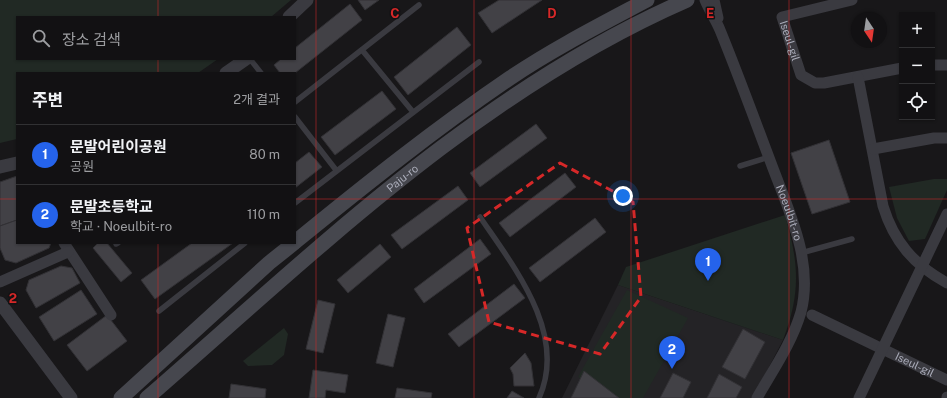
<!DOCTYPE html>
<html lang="ko">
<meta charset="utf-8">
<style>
body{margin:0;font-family:"Public Sans","Noto Sans KR",sans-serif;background:#1f1f21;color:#f1f3f6}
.controls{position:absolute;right:12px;top:12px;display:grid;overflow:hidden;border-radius:0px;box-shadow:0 1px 3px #0004}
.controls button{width:36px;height:36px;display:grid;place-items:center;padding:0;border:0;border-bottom:1px solid #313133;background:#121113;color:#f1f3f6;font:20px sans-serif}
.compass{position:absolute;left:851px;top:12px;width:36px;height:36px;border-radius:50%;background:#121113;box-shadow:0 1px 3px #0004;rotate:167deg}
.you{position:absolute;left:623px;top:196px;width:14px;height:14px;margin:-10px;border:3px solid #fff;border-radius:50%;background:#1a73e8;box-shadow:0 0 0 6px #1a73e833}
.badge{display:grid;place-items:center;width:26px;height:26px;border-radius:50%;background:#2563eb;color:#fff;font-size:13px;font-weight:700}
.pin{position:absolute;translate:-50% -33px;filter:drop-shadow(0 1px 2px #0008)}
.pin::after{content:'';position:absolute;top:21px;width:14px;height:12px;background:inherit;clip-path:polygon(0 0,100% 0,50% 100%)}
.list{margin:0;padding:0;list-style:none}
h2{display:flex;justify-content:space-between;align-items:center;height:52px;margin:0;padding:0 16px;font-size:17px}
h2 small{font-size:13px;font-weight:400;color:#9c9da0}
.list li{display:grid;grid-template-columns:26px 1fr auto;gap:12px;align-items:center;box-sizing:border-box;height:60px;padding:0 16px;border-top:1px solid #313133}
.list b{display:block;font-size:15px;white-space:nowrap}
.list p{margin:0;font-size:13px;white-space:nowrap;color:#9c9da0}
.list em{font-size:13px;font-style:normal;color:#9c9da0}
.icon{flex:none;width:22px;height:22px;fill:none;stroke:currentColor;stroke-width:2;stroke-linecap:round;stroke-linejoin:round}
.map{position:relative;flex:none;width:947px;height:398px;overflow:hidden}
.search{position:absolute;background:#121113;box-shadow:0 1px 3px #0004;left:16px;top:16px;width:280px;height:44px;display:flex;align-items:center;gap:10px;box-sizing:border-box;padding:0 14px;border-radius:0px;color:#9c9da0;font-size:15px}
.panel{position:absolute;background:#121113;box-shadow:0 1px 3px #0004;left:16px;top:72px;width:280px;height:172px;border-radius:0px}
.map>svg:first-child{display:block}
.built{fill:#242326}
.green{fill:#212924}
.building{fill:#424146;stroke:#323135}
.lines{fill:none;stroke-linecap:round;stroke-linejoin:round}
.service{stroke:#3a3a40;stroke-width:5.5}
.minor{stroke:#3a3a40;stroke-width:11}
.tertiary{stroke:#3a3a40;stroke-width:13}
.secondary{stroke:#46474e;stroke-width:15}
.marked{fill:none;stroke:#d62828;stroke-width:3;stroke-dasharray:8 5;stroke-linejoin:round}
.grid{fill:none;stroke:#d62828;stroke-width:1;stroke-opacity:0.55}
.labels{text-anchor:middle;stroke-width:3;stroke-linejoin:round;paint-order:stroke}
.street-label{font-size:11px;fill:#aaacb9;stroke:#131214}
.grid-label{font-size:13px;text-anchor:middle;font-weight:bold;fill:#d62828;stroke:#131214;stroke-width:3;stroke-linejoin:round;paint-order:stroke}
</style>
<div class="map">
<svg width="947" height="398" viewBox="0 0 947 398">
<rect width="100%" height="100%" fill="#181719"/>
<polygon class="built" points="618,285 783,340 753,398 562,398"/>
<g class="green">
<polygon points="0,0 291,0 271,17 17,17 17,59 218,59 198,73 17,73 17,139 0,143"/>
<polygon points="934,179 947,179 947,190 925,239 909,241 897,218 889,187"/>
<path d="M785 215C799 264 801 292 783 340L618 285 626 267Z"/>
<polygon points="627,290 688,318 643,398 615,398 578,377"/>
<polygon points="284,328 288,334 284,355 272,365 248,366 243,361"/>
</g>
<g class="building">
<polygon points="358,0 379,0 365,10"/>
<polygon points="499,0 542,0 492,33 478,13"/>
<polygon points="350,4 362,20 295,73 280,73 274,65 281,59 295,59 295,48"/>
<polygon points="457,27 471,45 408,95 394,77"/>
<polygon points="382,91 396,109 335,155 321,137"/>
<polygon points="536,124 547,138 480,187 470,173"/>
<polygon points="829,140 850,202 812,214 791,153"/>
<polygon points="309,152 322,167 295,188 295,163"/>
<polygon points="565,173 576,187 510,237 499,223"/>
<polygon points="17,176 17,220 0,226 0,182"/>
<polygon points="458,186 468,200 402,249 391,235"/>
<polygon points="595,218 606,232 540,282 529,268"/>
<polygon points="17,220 17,243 51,243 49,248 16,263 5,260 0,248 0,226"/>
<polygon points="480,239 491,254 424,303 414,289"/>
<polygon points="98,243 107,243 132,273 121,282 93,248"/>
<polygon points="192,243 233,243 155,299 141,280"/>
<polygon points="380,244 391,257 348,293 337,280"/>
<polygon points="61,266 72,268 80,283 36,308 26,290 29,280"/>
<polygon points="514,284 525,298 459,347 448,334"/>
<polygon points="81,290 97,314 54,341 39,317"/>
<polygon points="318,300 335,304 323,353 306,349"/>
<polygon points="388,314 405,318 393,367 376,363"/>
<polygon points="107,315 127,341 87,371 67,345"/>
<polygon points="743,329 765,342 745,379 722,367"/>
<polygon points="525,353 531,363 534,386 514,386 513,374 510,368"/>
<polygon points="313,370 348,375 345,393 326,390 325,398 309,398"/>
<polygon points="584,371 619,398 571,398"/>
<polygon points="673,373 691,382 683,398 660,398"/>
<polygon points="719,374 742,387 736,398 707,398"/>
<polygon points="231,384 266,389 265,398 229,398"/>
<polygon points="397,388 432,393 431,398 395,398"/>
<polygon points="512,391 524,398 507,398"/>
</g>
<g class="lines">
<g class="service">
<polyline points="362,50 413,112"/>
<polyline points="250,59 261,73"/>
<polyline points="295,102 419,5"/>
<polyline points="295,117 336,170"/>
<polyline points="740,166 769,157"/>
<polyline points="295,203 479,62"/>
<path d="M480 217C514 267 568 334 539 398"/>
<polyline points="116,244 118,243"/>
<polyline points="801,253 852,239"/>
<polyline points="159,311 245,243"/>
</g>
<g class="minor">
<path id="s1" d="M705 0C709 10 716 20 720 30 738 74 754 118 771 163 788 209 814 261 801 312 792 343 773 370 757 398"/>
<polyline points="714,0 718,18"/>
<path id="s2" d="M852 0 782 17 801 75 815 83H824L902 68"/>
<polyline points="932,65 947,65"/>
<path d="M858 77 883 206C894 242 914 265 947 283"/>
<polyline points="873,149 934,138 947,138"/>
<polyline points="64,243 111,315"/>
<polyline points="0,282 68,252"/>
<path id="s3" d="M812 315 947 380"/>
<polyline points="859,398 947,214"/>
<polyline points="947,398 947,397"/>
</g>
<g class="tertiary">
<polyline points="289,17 307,0"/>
<polyline points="226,73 246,59"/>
<polyline points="0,167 17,163"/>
<polyline points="0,303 71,398"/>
</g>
<g class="secondary">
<path d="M295 242C365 185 435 129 510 78 553 49 600 25 647 0"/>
<polyline points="121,398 269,263 294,243"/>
<path id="s4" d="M147 398C315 252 480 90 687 0"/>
</g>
</g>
<path class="marked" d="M560 163 633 202 641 297 600 354 489 322 467 228Z"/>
<path class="grid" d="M158 0V17M316 0V398M474 0V398M631 0V398M789 0V398M158 59V73M0 199H17M295 199H947M158 243V398"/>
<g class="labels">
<g class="street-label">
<text dy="4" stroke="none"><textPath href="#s2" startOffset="97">Iseul-gil</textPath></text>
<text dy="4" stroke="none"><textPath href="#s4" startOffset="337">Paju-ro</textPath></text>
<text dy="4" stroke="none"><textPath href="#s1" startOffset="229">Noeulbit-ro</textPath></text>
<text dy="4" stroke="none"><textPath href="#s3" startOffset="114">Iseul-gil</textPath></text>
</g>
</g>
<g class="grid-label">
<text x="395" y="18">C</text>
<text x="552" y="18">D</text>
<text x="710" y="18">E</text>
<text x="13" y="303">2</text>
</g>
</svg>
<div class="controls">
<button>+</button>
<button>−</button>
<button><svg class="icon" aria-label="locate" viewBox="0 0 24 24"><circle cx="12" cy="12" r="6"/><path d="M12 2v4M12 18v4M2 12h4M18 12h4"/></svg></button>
</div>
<svg class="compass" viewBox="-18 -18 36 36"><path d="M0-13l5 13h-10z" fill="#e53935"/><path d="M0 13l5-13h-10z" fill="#9c9da0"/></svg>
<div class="you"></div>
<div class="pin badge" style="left:708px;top:281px">1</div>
<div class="pin badge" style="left:672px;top:369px">2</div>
<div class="search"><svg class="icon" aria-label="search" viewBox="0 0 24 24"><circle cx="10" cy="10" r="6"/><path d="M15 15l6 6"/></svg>장소 검색</div>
<section class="panel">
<h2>주변<small>2개 결과</small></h2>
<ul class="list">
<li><span class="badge">1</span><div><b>문발어린이공원</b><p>공원</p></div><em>80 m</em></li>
<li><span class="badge">2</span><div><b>문발초등학교</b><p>학교 · Noeulbit-ro</p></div><em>110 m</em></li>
</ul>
</section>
</div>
